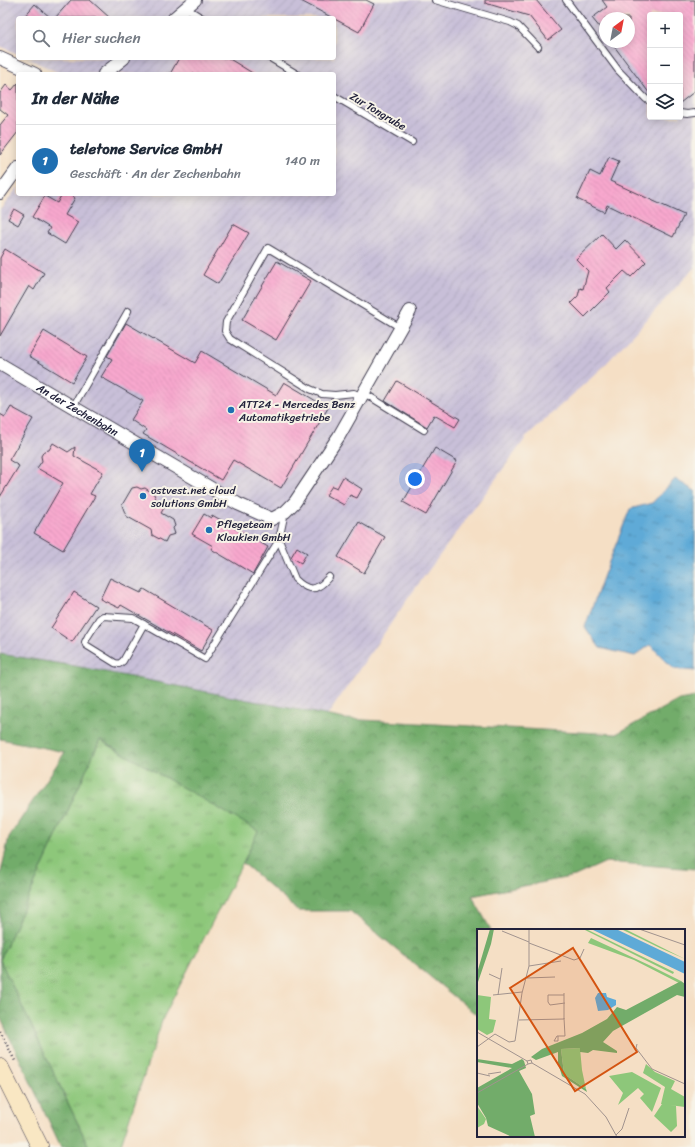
<!DOCTYPE html>
<html lang="de">
<meta charset="utf-8">
<style>
body{margin:0;font-family:Sriracha,sans-serif;background:#f6f6f7;color:#1f2937}
.controls{position:absolute;right:12px;top:12px;display:grid;overflow:hidden;border-radius:4px;box-shadow:0 2px 10px #0003}
.controls button{width:36px;height:36px;display:grid;place-items:center;padding:0;border:0;border-bottom:1px solid #e0e1e3;background:#fff;color:#1f2937;font:20px sans-serif}
.compass{position:absolute;left:599px;top:12px;width:36px;height:36px;border-radius:50%;background:#fff;box-shadow:0 2px 10px #0003;rotate:32deg}
.you{position:absolute;left:415px;top:479px;width:14px;height:14px;margin:-10px;border:3px solid #fff;border-radius:50%;background:#1a73e8;box-shadow:0 0 0 6px #1a73e833}
.badge{display:grid;place-items:center;width:26px;height:26px;border-radius:50%;background:#1f6fb2;color:#fff;font-size:13px;font-weight:700}
.pin{position:absolute;translate:-50% -33px;filter:drop-shadow(0 1px 2px #0008)}
.pin::after{content:'';position:absolute;top:21px;width:14px;height:12px;background:inherit;clip-path:polygon(0 0,100% 0,50% 100%)}
.list{margin:0;padding:0;list-style:none}
h2{display:flex;justify-content:space-between;align-items:center;height:52px;margin:0;padding:0 16px;font-size:17px}
h2 small{font-size:13px;font-weight:400;color:#747a83}
.list li{display:grid;grid-template-columns:26px 1fr auto;gap:12px;align-items:center;box-sizing:border-box;height:72px;padding:0 16px;border-top:1px solid #e0e1e3}
.list b{display:block;font-size:15px;white-space:nowrap}
.list p{margin:0;font-size:13px;white-space:nowrap;color:#747a83}
.list em{font-size:13px;font-style:normal;color:#747a83}
.icon{flex:none;width:22px;height:22px;fill:none;stroke:currentColor;stroke-width:2;stroke-linecap:round;stroke-linejoin:round}
.map{position:relative;flex:none;width:695px;height:1147px;overflow:hidden}
.search{position:absolute;background:#fff;box-shadow:0 2px 10px #0003;left:16px;top:16px;width:320px;height:44px;display:flex;align-items:center;gap:10px;box-sizing:border-box;padding:0 14px;border-radius:4px;color:#747a83;font-size:15px}
.panel{position:absolute;background:#fff;box-shadow:0 2px 10px #0003;left:16px;top:72px;width:320px;height:124px;border-radius:4px}
.map>svg:first-child{display:block}
.industrial{fill:url(#industrial-furrows);fill-rule:evenodd}
.grass{fill:url(#grass-tufts);stroke:#58745a}
.forest{fill:url(#forest-crowns);stroke:#4a6752}
.water{fill:url(#water-ripples);stroke:#406689}
.building{fill:url(#building-back-hatch)}
.lines{fill:none;stroke-linecap:round;stroke-linejoin:round}
.service-casing{stroke:#423e50;stroke-width:8}
.minor-casing{stroke:#423e50;stroke-width:14}
.secondary-casing{stroke:#423e50;stroke-width:18}
.path{stroke:#423e50;stroke-width:2.5;stroke-dasharray:1 3;stroke-linecap:butt}
.service{stroke:#fff;stroke-width:6}
.minor{stroke:#fff;stroke-width:12}
.secondary{stroke:#f9e7c3;stroke-width:17}
.poi-dot{fill:#1f6fb2;stroke:#f7f3e8;stroke-width:1.5}
.labels{text-anchor:middle;stroke-width:4;stroke-linejoin:round;paint-order:stroke}
.street-label{font-size:11px;fill:#22223b;stroke:#f7f3e8}
.poi-label{font-size:11px;fill:#22223b;stroke:#f7f3e8;text-anchor:start}
.inset-road{fill:none;stroke:#a1938e;stroke-width:1}
.view{fill:#d45411;fill-opacity:0.15;stroke:#d45411;stroke-width:2}
.inset-edge{fill:none;stroke:#22223b;stroke-width:2}
</style>
<div class="map">
<svg width="695" height="1147" viewBox="0 0 695 1147">
<defs>
<pattern id="industrial-furrows" width="10" height="10" patternUnits="userSpaceOnUse"><rect width="10" height="10" fill="#c8bfd8"/><path d="M-1 1l2-2M0 10L10 0M9 11l2-2" fill="none" stroke="#aca4ba"/></pattern>
<pattern id="grass-tufts" width="24" height="20" patternUnits="userSpaceOnUse"><rect width="24" height="20" fill="#8dc77a"/><path d="M3 7l-1-3M5 7V3M7 7l1-3M15 17l-1-3M17 17v-4M19 17l1-3" fill="none" stroke="#73a165"/></pattern>
<pattern id="forest-crowns" width="20" height="18" patternUnits="userSpaceOnUse"><rect width="20" height="18" fill="#72ac6a"/><path d="M2 6a3 3 0 1 1 6 0M12 15a3 3 0 1 1 6 0" fill="none" stroke="#5d8c58"/></pattern>
<pattern id="water-ripples" width="26" height="14" patternUnits="userSpaceOnUse"><rect width="26" height="14" fill="#5eaad7"/><path d="M2 4q2-2 4 0t4 0M15 11q2-2 4 0t4 0" fill="none" stroke="#4d8ab0"/></pattern>
<pattern id="building-back-hatch" width="6" height="6" patternUnits="userSpaceOnUse"><rect width="6" height="6" fill="#f8a7ce"/><path d="M-1 5l2 2M0 0l6 6M5-1l2 2" fill="none" stroke="#d48fb2"/></pattern>
</defs>
<rect width="100%" height="100%" fill="#f7f3e8"/>
<filter id="ink" filterUnits="userSpaceOnUse"><feTurbulence type="fractalNoise" baseFrequency=".025" numOctaves="2"/><feDisplacementMap in="SourceGraphic" scale="8" xChannelSelector="R" yChannelSelector="G"/><feConvolveMatrix kernelMatrix="1 2 1 2 8 2 1 2 1" color-interpolation-filters="sRGB"/></filter>
<filter id="wash" filterUnits="userSpaceOnUse"><feTurbulence type="fractalNoise" baseFrequency=".012" numOctaves="4" result="noise"/><feDisplacementMap in="SourceGraphic" scale="16" xChannelSelector="R" yChannelSelector="G"/><feGaussianBlur stdDeviation="0.9" result="paint"/><feColorMatrix in="noise" values="0 0 0 0 0 0 0 0 0 0 0 0 0 0 0 0 0 1.4 0 .05"/><feComposite in="paint" operator="in"/></filter>
<g filter="url(#wash)">
<rect width="100%" height="100%" fill="#f5dfc5"/>
<path class="industrial" d="M0 0H695V267L602 368 528 435 409 597 327 716 75 666 0 654V210L18 187V194H334V74H61L27 58H334V18H18V54L0 46ZM650 15H680V117H650ZM605 18H629V42H605Z"/>
<polygon class="grass" points="100,740 259,831 163,1018 120,1147 89,1147 0,960"/>
<polygon class="forest" points="0,654 75,666 345,719 616,734 679,700 695,697 695,869 606,862 575,876 472,896 491,930 478,930 478,1016 350,911 298,911 243,863 258,831 100,740 0,960 89,1147 61,1147 0,1017 0,876 9,837 65,752 0,739"/>
<polygon class="water" points="675,479 695,491 695,671 674,669 650,645 635,656 600,648 585,627 605,572 630,509 652,503"/>
<g id="blocks">
<g class="building">
<polygon points="71,0 90,0 110,18 55,18"/>
<polygon points="299,0 366,0 374,4 359,32"/>
<polygon points="485,0 536,0 561,30 548,40 529,16 485,3"/>
<polygon points="602,0 695,0 695,91 680,103 680,15 650,15 650,94 611,42 629,42 629,18 605,18 605,34 592,18 607,7"/>
<polygon points="35,4 51,18 23,18"/>
<polygon points="179,58 228,58 254,74 170,74"/>
<polygon points="18,83 18,132 0,155 0,125 8,115 0,109 0,93 6,85 12,90"/>
<polygon points="609,157 619,161 610,181 684,215 673,237 607,205 604,212 577,199 590,171 600,176"/>
<polygon points="62,194 69,194 75,198 65,215 78,222 65,244 47,233 50,228 32,217 45,196 57,203"/>
<polygon points="14,209 24,215 18,225 8,219"/>
<polygon points="233,224 249,233 218,284 203,275"/>
<polygon points="602,234 616,249 625,240 646,262 631,277 624,271 607,288 610,292 585,317 571,303 578,296 580,288 583,289 588,271 576,259"/>
<polygon points="5,249 44,273 34,290 29,286 0,336 0,258"/>
<polygon points="277,261 311,281 276,340 242,320"/>
<polygon points="126,323 195,363 202,351 276,395 284,382 328,408 281,488 233,460 221,480 143,434 146,430 131,420 143,401 101,377 112,359 107,356"/>
<polygon points="44,331 87,357 72,382 29,356"/>
<polygon points="397,381 460,419 455,427 434,415 427,427 385,401"/>
<polygon points="11,407 33,419 9,460 19,466 0,497 0,414 5,417"/>
<polygon points="53,443 68,452 75,447 74,456 103,472 90,494 95,496 63,550 34,533 63,483 37,468 42,461 41,456 44,451 49,450"/>
<polygon points="435,448 457,461 426,515 403,502"/>
<polygon points="343,477 362,489 357,498 350,495 344,505 326,495 332,486 337,488"/>
<polygon points="137,487 141,489 145,488 154,494 157,502 165,506 161,513 173,520 175,526 173,528 175,534 168,536 165,542 152,535 151,530 126,516 122,505 132,488"/>
<polygon points="204,514 211,518 212,515 268,547 253,574 211,549 213,546 192,534"/>
<polygon points="359,522 385,537 364,573 338,557"/>
<polygon points="297,547 307,553 301,563 291,557"/>
<polygon points="110,578 141,593 144,589 213,630 201,651 121,605 119,608 100,599"/>
<polygon points="74,592 96,606 72,642 51,628"/>
</g>
</g>
</g>
<g filter="url(#ink)">
<use href="#blocks" fill-opacity="0" stroke="#423e50" stroke-width="1"/>
<g class="lines">
<defs>
<g id="service">
<polyline points="435,0 510,22 518,26 538,47"/>
<polyline points="566,0 618,70 646,99 650,101"/>
<polyline points="186,8 202,18"/>
<polyline points="270,58 297,74"/>
<polyline points="334,96 412,142"/>
<polyline points="680,113 687,114 695,113"/>
<polyline points="364,393 424,430"/>
<polyline points="362,397 354,393 335,395 322,394 310,389 230,339 225,331 226,322 268,248 401,328"/>
<polyline points="73,407 128,311"/>
<path d="M279 540 295 579C301 585 311 592 319 586 323 584 326 580 329 577"/>
<polyline points="144,624 123,661 119,664 115,663 86,645 85,642 88,636 99,619 103,616 133,618 205,659 279,540 285,512"/>
</g>
<g id="minor">
<polyline points="174,18 195,0"/>
<polyline points="0,58 35,74"/>
<polyline points="104,74 124,58"/>
<polyline points="0,193 18,168"/>
<path id="s1" d="M0 364 238 504 272 519 285 512 295 502 339 436 410 311"/>
</g>
<polyline id="secondary" points="0,1067 40,1147"/>
</defs>
<use href="#service" class="service-casing"/>
<use href="#minor" class="minor-casing"/>
<use href="#secondary" class="secondary-casing"/>
<polyline class="path" points="0,1031 15,1061"/>
<use href="#service" class="service"/>
<use href="#minor" class="minor"/>
<use href="#secondary" class="secondary"/>
</g>
</g>
<g class="poi-dot">
<circle cx="231" cy="410" r="4"/>
<circle cx="143" cy="496" r="4"/>
<circle cx="209" cy="530" r="4"/>
</g>
<g class="labels">
<g class="street-label">
<text transform="translate(378 111) rotate(31)" y="4">Zur Tongrube</text>
<text dy="4" stroke="none"><textPath href="#s1" startOffset="90">An der Zechenbahn</textPath></text>
</g>
<g class="poi-label">
<text x="239" y="408">ATT24 - Mercedes Benz<tspan x="239" dy="13">Automatikgetriebe</tspan></text>
<text x="151" y="494">ostvest.net cloud<tspan x="151" dy="13">solutions GmbH</tspan></text>
<text x="217" y="528">Pflegeteam<tspan x="217" dy="13">Klaukien GmbH</tspan></text>
</g>
</g>
<g transform="translate(477 929)">
<rect width="208" height="208" fill="#f5dfc5"/>
<path d="M106 0H109L197 43 196 45ZM144 0H148L208 30 183 19ZM114 9 172 36 204 52 202 54 157 31 111 14ZM0 66 14 68 12 90 19 91 16 103 10 106 0 100ZM103 119 105 141 109 160 87 145 84 120ZM169 135 178 143 198 152 194 160 208 168V178L184 175 188 158 166 144ZM155 143 184 159 175 183 163 169 167 165 161 159 141 176 146 164 132 147ZM185 175 199 177 200 197 194 203 177 187ZM0 177 9 190 7 195 0 199Z" fill="#8dc77a"/>
<path d="M13 0H17L14 15 0 56V44ZM204 52 208 55V68L200 66 136 102 126 113 140 122V124L116 121 111 124 103 123V119L84 120 87 145 109 160 110 163 85 147 81 134V123L59 131 54 128 65 120 105 104 130 90 140 78 149 81ZM0 130 35 135 45 130 47 132 49 139 42 142 55 165 58 185 53 187 58 208H35L11 197 9 189 0 174V159L35 139 0 133Z" fill="#72ac6a"/>
<path d="M114 0H139L208 33V45ZM121 64H129L130 68 139 71V76L131 81 121 82 118 69Z" fill="#5eaad7"/>
<path class="inset-road" d="M162 0 208 16M25 2 52 13M52 14 97 31 103 29 107 20M52 37 84 32M12 45 23 50M50 49 78 48M16 66 45 63M21 66 25 39M87 66H71V73L73 76 88 74M42 91 87 90V64M0 103 50 132 51 135 55 134M81 107V112H77L80 107H88L87 89M160 115 159 119 175 140 208 155M0 118 18 105 32 113 38 112 45 64 52 37V0M50 132 54 131 55 134 108 165 129 188 140 208M0 144 13 147M11 145 24 143M0 164 51 135M139 206 145 200 152 179"/>
<path class="view" d="M96 19 160 123 98 162 33 59Z"/>
<rect width="208" height="208" class="inset-edge"/>
</g>
</svg>
<div class="controls">
<button>+</button>
<button>−</button>
<button><svg class="icon" aria-label="layers" viewBox="0 0 24 24"><path d="M12 4l9 5-9 5-9-5zM3 14l9 5 9-5"/></svg></button>
</div>
<svg class="compass" viewBox="-18 -18 36 36"><path d="M0-13l5 13h-10z" fill="#e53935"/><path d="M0 13l5-13h-10z" fill="#747a83"/></svg>
<div class="you"></div>
<div class="pin badge" style="left:142px;top:472px">1</div>
<div class="search"><svg class="icon" aria-label="search" viewBox="0 0 24 24"><circle cx="10" cy="10" r="6"/><path d="M15 15l6 6"/></svg>Hier suchen</div>
<section class="panel">
<h2>In der Nähe<small></small></h2>
<ul class="list">
<li><span class="badge">1</span><div><b>teletone Service GmbH</b><p>Geschäft · An der Zechenbahn</p></div><em>140 m</em></li>
</ul>
</section>
</div>
